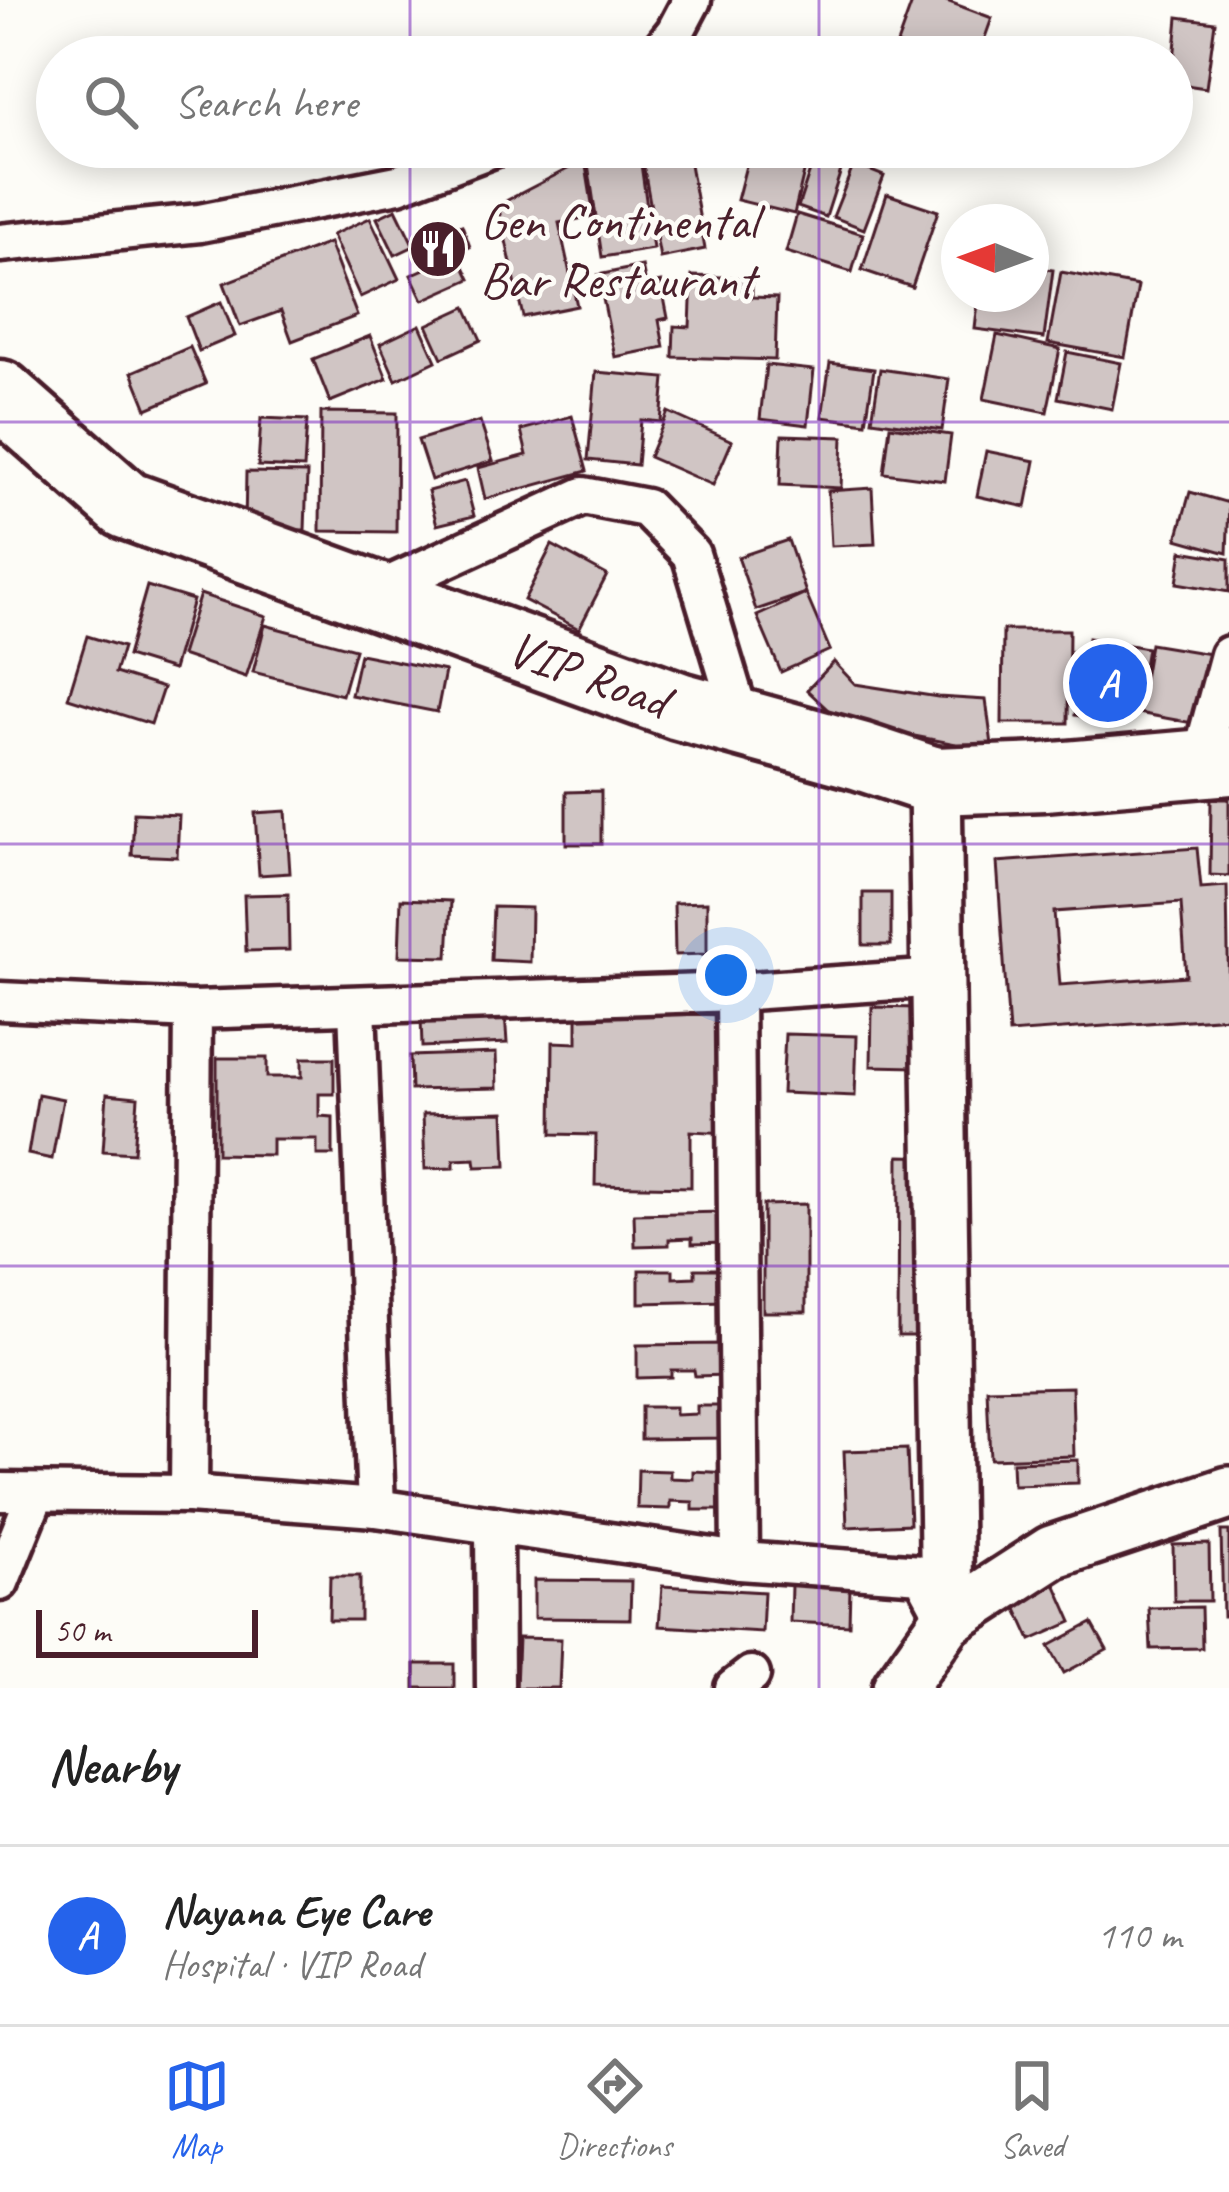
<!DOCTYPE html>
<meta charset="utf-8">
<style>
body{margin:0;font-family:Caveat,sans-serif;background:#f6f6f6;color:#222}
.compass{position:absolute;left:941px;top:204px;width:108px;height:108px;border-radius:50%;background:#fff;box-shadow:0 6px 30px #0003;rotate:271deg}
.scale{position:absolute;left:36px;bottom:30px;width:222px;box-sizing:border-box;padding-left:12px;border:6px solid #4a1f2b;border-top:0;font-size:33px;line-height:42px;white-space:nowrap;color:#4a1f2b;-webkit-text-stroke:9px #fdfcf7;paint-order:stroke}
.you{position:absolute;left:726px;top:975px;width:42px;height:42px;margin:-30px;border:9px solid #fff;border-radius:50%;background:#1a73e8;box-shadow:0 0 0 18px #1a73e833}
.badge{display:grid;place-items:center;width:78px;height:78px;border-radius:50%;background:#2563eb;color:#fff;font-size:39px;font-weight:700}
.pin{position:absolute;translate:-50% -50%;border:6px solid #fff;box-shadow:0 3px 12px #0006}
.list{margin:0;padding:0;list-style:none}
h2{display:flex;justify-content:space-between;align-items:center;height:156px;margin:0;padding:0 48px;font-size:51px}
h2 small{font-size:39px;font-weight:400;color:#767676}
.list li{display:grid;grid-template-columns:78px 1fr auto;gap:36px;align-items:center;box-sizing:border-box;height:180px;padding:0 48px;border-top:3px solid #e0e0e0}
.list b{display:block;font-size:45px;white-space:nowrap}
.list p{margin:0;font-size:39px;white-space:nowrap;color:#767676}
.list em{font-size:39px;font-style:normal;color:#767676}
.icon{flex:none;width:66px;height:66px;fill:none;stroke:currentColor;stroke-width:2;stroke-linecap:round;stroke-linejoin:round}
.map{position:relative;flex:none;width:1229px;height:1688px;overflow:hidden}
.search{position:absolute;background:#fff;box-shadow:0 6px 30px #0003;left:36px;right:36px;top:36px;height:132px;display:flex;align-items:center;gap:30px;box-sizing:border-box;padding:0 42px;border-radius:66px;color:#767676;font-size:45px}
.sheet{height:336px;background:#fff}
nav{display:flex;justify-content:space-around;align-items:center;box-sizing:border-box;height:168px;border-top:3px solid #e0e0e0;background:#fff;font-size:33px;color:#767676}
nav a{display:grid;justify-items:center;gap:6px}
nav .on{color:#2563eb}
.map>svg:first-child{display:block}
.building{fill:#d0c5c4;stroke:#4a1f2b;stroke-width:3;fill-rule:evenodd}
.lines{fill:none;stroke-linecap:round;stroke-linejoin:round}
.street-casing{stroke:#4a1f2b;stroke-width:45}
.secondary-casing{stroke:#4a1f2b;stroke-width:60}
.highway-casing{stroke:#4a1f2b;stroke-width:75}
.street{stroke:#fdfcf7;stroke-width:36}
.secondary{stroke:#fdfcf7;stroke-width:51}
.highway{stroke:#fdfcf7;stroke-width:66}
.grid{fill:none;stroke:#7b2cbf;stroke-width:3;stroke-opacity:0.55}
.labels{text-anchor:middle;stroke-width:9;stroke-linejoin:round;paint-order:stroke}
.poi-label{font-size:51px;fill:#4a1f2b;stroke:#fdfcf7;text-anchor:start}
.street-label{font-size:51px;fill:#4a1f2b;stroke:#fdfcf7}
</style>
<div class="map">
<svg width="1229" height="1688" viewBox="0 0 1229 1688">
<rect width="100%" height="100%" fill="#fdfcf7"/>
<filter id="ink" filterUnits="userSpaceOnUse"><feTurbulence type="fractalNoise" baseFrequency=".00833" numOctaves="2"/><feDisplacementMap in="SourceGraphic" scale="24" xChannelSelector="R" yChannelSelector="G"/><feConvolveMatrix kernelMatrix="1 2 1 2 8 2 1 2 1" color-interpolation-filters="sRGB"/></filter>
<g filter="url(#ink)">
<g class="building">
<polygon points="913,0 944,0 992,18 978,57 933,57 897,44"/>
<polygon points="1178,17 1215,22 1206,88 1172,83"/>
<polygon points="640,147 687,147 705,249 660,258"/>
<polygon points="858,147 900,147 895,166 856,155"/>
<polygon points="639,150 653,249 602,257 587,157"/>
<polygon points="816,152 844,161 826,217 798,207"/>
<polygon points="749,154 805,168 794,214 737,200"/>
<polygon points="585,160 594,216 559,223 577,306 523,317 498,205"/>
<polygon points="854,164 884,176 864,229 833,217"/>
<polygon points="887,194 938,211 912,287 862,270"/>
<polygon points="396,209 414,246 395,255 377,218"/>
<polygon points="797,214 863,234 852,272 786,252"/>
<polygon points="370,218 399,279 360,297 332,235"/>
<polygon points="462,225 470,247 424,265 415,242"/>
<polygon points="329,243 357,316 292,341 281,311 240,326 224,283"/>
<polygon points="458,254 470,279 423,300 411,275"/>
<polygon points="642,266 646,285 661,282 668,318 659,320 664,347 615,357 598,275"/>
<polygon points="1031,267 1053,270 1044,338 975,329 979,294 1031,294"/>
<polygon points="1061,272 1138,286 1125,357 1048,343"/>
<polygon points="692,276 752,278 752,297 777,298 775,360 673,357 674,326 690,327"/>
<polygon points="221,302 235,336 199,351 186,317"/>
<polygon points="466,307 481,340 442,358 427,325"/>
<polygon points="420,325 436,361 396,380 380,344"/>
<polygon points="997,335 1060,349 1047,412 984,399"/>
<polygon points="370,336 387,379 330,402 313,359"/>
<polygon points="190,347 206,384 147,409 132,372"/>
<polygon points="1067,352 1121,363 1112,409 1058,398"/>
<polygon points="830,363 874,369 866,423 822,417"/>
<polygon points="766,365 814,370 808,425 760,419"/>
<polygon points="880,369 949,379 942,430 872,420"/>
<polygon points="596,372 665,378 661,422 641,420 637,465 588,460"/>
<polygon points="321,412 397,413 396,532 320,531"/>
<polygon points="668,412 732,441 713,485 649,457"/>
<polygon points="572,416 587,471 485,499 478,468 527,455 521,430"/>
<polygon points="261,418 307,420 304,468 258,466"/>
<polygon points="480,421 493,461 431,480 418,440"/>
<polygon points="890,426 951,435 945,481 884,473"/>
<polygon points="782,435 843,437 841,488 780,485"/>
<polygon points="986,451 1035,461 1026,507 977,496"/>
<polygon points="246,472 307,473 305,530 245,529"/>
<polygon points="465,481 474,516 437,525 428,491"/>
<polygon points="872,488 875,544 831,546 828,491"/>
<polygon points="1190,492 1229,503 1227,553 1177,539"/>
<polygon points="788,540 806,593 756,610 738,557"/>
<polygon points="552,545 607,575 579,629 524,600"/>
<polygon points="1182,551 1229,559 1229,592 1177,583"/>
<polygon points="147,586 193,600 173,670 127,656"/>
<polygon points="200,594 266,616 246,677 181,655"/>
<polygon points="806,594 830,650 781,672 757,616"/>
<polygon points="265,625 355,649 342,695 253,672"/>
<polygon points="1003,630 1069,630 1068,723 1002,723"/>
<polygon points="87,636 123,647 115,673 163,688 151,724 68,698"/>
<polygon points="1088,638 1147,648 1136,713 1110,709 1108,721 1075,715"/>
<polygon points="1150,644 1210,654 1198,724 1138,713"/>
<polygon points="360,654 445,671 437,712 351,695"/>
<polygon points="834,662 855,684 938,697 986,700 992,745 956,744 841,722 807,690"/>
<polygon points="601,791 601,844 566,844 566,792"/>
<polygon points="1211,799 1229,799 1229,876 1210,875"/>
<polygon points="286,811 290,873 259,875 255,813"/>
<polygon points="134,813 179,815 177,857 132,855"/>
<path d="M1197 848 1201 888 1227 886 1229 1017 1009 1033 997 862ZM1181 903 1186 976 1060 985 1054 912Z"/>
<rect x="863" y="893" width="28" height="52"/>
<polygon points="288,894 289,950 246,951 244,895"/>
<polygon points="401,899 451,901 448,957 399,956"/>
<polygon points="707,902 707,954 675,955 674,903"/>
<polygon points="493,907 531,908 530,962 491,960"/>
<polygon points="872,1007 918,1008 916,1067 871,1066"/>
<polygon points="577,1012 730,1015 728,1133 691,1131 691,1187 595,1185 596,1135 552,1134 553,1042 577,1043"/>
<polygon points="505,1013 507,1043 422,1047 421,1017"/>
<polygon points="785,1034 857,1036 855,1096 782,1093"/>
<polygon points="496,1053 497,1088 411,1090 410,1056"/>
<polygon points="217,1058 267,1058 267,1077 302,1077 302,1058 334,1058 334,1094 319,1094 319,1116 333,1117 333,1155 317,1155 317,1139 272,1139 272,1155 217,1154"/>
<polygon points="38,1094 63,1099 52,1159 28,1154"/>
<polygon points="107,1094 138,1097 134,1153 103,1151"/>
<polygon points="504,1112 506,1166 476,1167 475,1159 454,1160 454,1168 425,1169 423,1114"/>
<polygon points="899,1156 937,1157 935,1336 898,1336"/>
<polygon points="806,1204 806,1312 763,1312 763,1205"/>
<polygon points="724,1212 725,1243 692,1244 692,1238 669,1239 669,1245 635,1246 634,1214"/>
<polygon points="695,1269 726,1269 727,1301 639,1303 639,1270 673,1270 673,1278 695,1277"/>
<polygon points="726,1344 727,1375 695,1376 694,1370 671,1370 671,1377 637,1378 637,1345"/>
<polygon points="1072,1387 1074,1456 990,1459 987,1389"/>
<polygon points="697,1406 728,1406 729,1438 641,1439 641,1407 675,1407 675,1415 697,1414"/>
<polygon points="907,1449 910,1524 847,1527 844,1451"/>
<polygon points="1078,1460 1078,1483 1013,1485 1012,1462"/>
<polygon points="638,1470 670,1471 670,1478 693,1479 693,1471 729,1473 727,1510 693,1510 693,1502 670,1501 670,1509 637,1508"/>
<polygon points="1221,1531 1229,1531 1229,1616 1223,1616"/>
<polygon points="1209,1544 1210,1601 1174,1601 1173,1545"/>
<polygon points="330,1576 360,1576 360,1620 329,1620"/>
<polygon points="1053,1579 1072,1622 1031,1640 1012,1598"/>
<polygon points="534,1580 631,1581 630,1619 534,1618"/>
<polygon points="791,1585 850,1587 849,1625 790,1622"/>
<polygon points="662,1586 764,1592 762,1632 659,1626"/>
<polygon points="1201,1607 1202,1648 1151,1649 1149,1608"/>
<polygon points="1092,1623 1107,1650 1064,1673 1049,1646"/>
<polygon points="518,1638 561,1639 559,1688 516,1688"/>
<rect x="415" y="1664" width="39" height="24"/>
</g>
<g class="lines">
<defs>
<g id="street">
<polyline points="655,57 675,32 692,0"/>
<polyline points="0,243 200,223 398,184 496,147"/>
<polyline points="370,594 583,496 646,508 691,554 742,723"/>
<polyline points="1200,762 1229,655"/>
<polyline points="735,992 740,1561"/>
<polyline points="0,1001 193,1010 735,992 939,978"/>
<polyline points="357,1006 376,1508"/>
<polyline points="0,1492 189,1494 376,1508 740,1561 922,1574 945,1617"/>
<polyline points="189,1494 193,1010"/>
<polyline points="494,1525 495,1688"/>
<polyline points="0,1582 36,1493"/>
<polyline points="734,1688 751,1675"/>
</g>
<g id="secondary">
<polyline points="947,1620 1052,1552 1229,1493"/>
<polyline points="899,1688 947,1620 935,781"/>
</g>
<g id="highway">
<path id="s1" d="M0 394 126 505 679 706 860 756 935 781 1044 777 1229 761"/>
</g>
</defs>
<use href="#street" class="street-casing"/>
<use href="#secondary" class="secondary-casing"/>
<use href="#highway" class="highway-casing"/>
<use href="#street" class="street"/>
<use href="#secondary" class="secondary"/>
<use href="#highway" class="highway"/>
</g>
</g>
<path class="grid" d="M410 0V57M819 0V57M410 147V1688M819 147V1688M0 422H1229M0 844H1229M0 1266H1229"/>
<defs>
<symbol id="restaurant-disc" viewBox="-11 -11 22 22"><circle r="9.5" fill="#4a1f2b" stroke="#fdfcf7"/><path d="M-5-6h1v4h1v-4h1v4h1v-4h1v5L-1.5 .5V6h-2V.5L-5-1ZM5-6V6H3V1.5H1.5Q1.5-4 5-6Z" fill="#fff"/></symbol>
</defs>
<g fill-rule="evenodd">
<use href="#restaurant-disc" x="405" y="216" width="66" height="66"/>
</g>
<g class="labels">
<g class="poi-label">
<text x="480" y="238">Gen Continental<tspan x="480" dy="59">Bar Restaurant</tspan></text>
</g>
<g class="street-label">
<text dy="18" stroke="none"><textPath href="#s1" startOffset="660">VIP Road</textPath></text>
</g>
</g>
</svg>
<svg class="compass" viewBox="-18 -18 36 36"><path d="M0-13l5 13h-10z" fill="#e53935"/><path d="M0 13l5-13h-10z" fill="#767676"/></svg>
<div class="scale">50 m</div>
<div class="you"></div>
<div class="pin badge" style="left:1108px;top:683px">A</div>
<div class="search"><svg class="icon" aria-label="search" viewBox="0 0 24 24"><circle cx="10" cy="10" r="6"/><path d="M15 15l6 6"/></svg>Search here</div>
</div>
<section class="sheet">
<h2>Nearby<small></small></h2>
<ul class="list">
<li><span class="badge">A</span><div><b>Nayana Eye Care</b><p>Hospital · VIP Road</p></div><em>110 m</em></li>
</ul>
</section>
<nav>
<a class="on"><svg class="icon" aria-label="map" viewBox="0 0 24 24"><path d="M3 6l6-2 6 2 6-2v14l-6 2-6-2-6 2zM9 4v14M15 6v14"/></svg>Map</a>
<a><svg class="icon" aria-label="directions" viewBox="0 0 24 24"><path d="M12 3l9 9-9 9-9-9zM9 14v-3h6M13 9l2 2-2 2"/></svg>Directions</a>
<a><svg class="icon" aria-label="saved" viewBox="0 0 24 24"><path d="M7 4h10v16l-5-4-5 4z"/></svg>Saved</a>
</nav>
